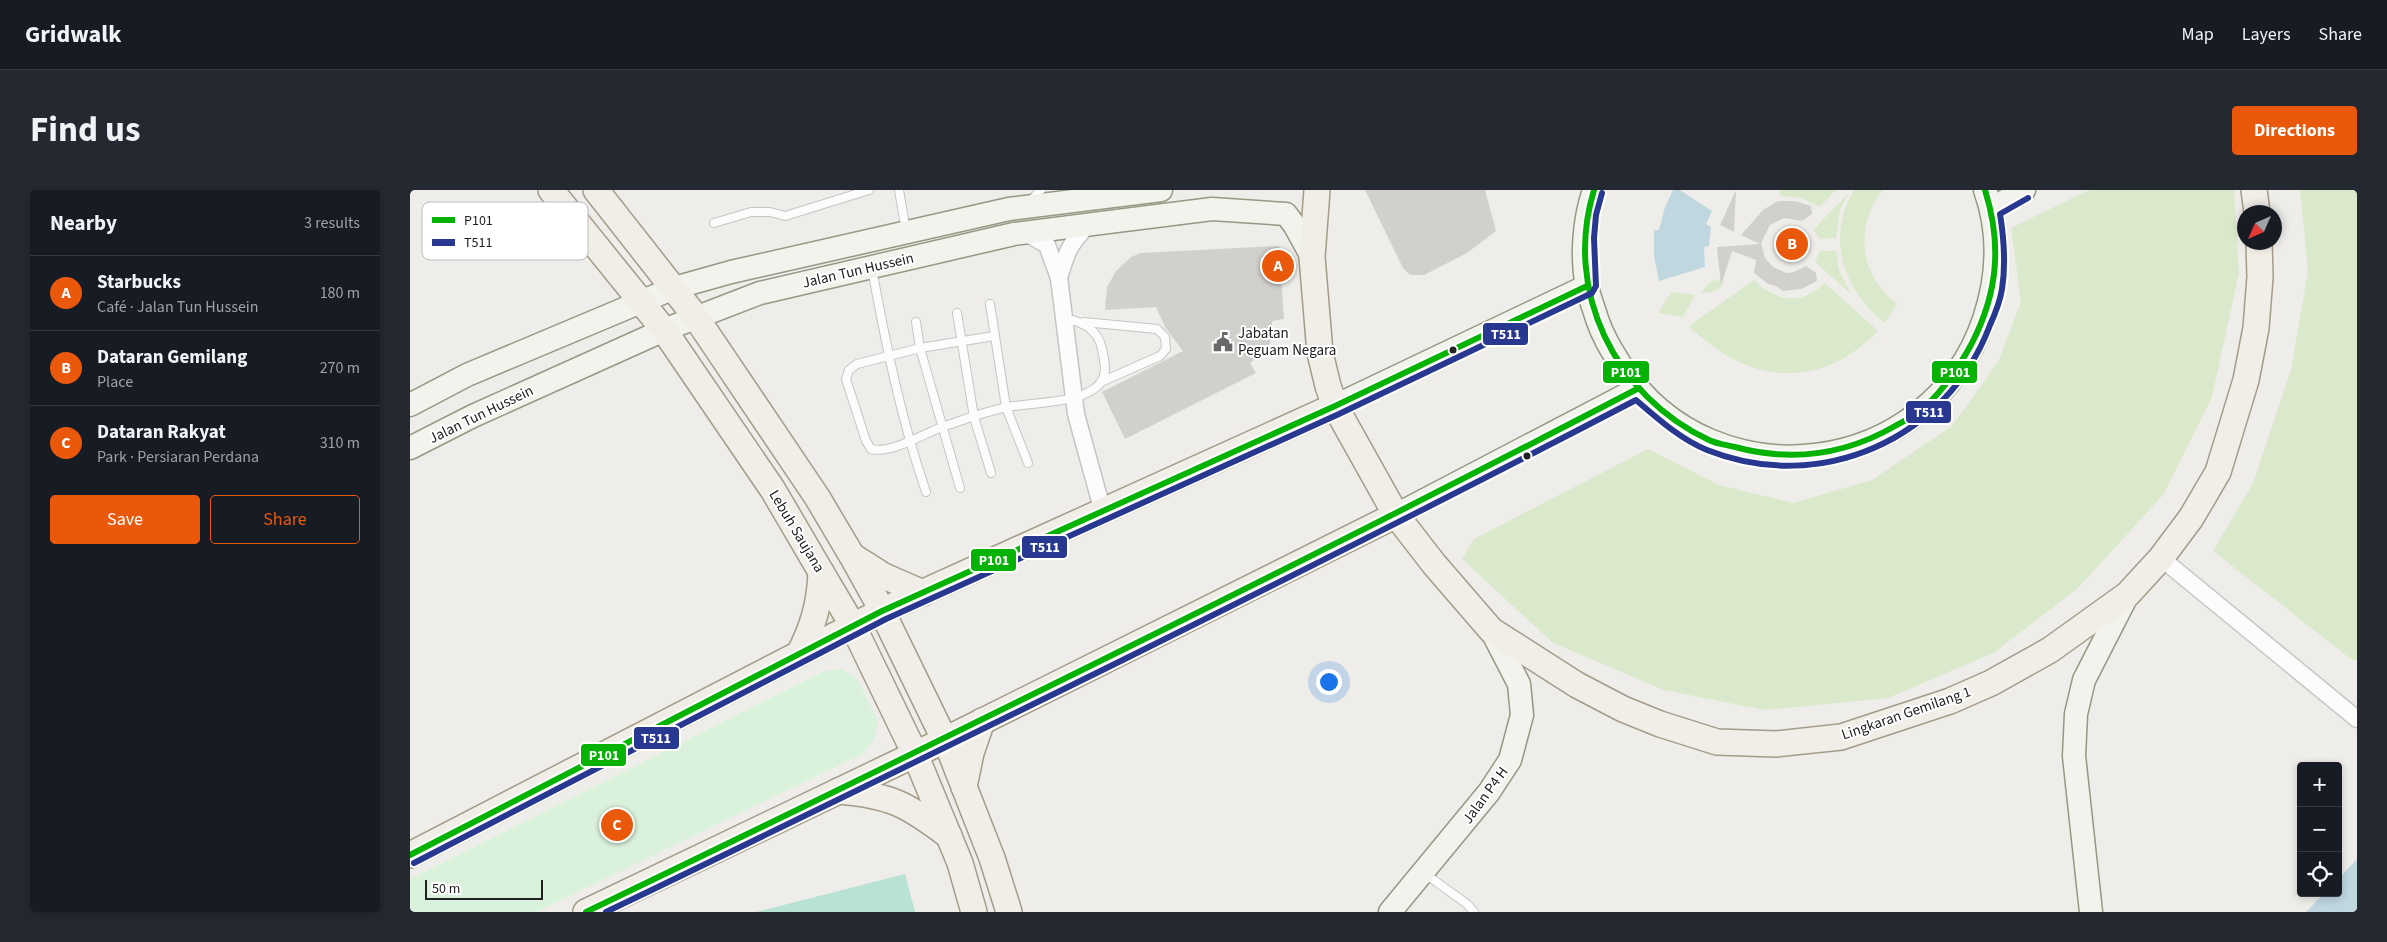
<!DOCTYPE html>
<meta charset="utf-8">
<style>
body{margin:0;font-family:"Source Sans 3",sans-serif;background:#242831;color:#f1f3f6}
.controls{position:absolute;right:15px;bottom:15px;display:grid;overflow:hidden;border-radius:5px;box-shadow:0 2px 8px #0003}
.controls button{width:45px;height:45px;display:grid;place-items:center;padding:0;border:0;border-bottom:1px solid #363941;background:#171b24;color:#f1f3f6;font:25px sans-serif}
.compass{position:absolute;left:1827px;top:15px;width:45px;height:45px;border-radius:50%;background:#171b24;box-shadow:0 2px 8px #0003;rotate:225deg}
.scale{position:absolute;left:15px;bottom:12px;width:118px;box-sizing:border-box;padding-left:5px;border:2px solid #212121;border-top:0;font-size:14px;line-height:18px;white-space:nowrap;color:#212121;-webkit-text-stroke:4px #fff;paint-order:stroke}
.you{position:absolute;left:918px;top:491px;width:18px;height:18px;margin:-12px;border:4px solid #fff;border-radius:50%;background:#1a73e8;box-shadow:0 0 0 8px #1a73e833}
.badge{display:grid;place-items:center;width:32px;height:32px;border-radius:50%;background:#ea580c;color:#fff;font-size:16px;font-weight:700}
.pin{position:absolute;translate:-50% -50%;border:2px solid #fff;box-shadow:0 1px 5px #0006}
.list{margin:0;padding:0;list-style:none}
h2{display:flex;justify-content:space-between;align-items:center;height:65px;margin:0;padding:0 20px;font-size:21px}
h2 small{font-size:16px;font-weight:400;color:#9ea1a6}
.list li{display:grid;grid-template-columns:32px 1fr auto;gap:15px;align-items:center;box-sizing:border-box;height:75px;padding:0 20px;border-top:1px solid #363941}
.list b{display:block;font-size:19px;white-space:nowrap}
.list p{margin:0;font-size:16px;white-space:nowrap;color:#9ea1a6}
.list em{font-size:16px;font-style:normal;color:#9ea1a6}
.actions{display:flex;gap:10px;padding:15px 20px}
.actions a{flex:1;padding:11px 0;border:1px solid #ea580c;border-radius:5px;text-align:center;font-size:18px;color:#ea580c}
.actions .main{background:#ea580c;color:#fff}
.icon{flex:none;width:28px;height:28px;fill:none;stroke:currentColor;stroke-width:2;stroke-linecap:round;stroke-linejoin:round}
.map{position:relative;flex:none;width:1947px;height:722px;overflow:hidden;border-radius:5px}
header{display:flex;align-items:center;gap:30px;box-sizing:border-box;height:70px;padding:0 25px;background:#171b24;border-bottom:1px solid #363941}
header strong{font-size:24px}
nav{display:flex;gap:28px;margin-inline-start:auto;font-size:18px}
.intro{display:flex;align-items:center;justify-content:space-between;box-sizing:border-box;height:120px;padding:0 30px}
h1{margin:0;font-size:35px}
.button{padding:12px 22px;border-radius:5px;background:#ea580c;color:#fff;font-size:18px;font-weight:700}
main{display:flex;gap:30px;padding:0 30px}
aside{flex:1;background:#171b24;border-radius:5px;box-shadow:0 2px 8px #0003}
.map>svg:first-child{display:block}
.grass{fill:#dae9cb}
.park{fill:#daf2dc}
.pitch{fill:#b8e2d3}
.water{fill:#c0d7e0}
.building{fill:#d1d0cd}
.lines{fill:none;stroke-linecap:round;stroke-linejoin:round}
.lane-casing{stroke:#c6c5c4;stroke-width:10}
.street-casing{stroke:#c6c5c4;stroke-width:19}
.secondary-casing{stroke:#959883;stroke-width:25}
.primary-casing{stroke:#a49c88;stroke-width:28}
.lane{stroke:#fcfcfc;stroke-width:8}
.street{stroke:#fcfcfc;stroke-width:16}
.secondary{stroke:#f2f3ed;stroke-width:22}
.primary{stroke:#f1ede7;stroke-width:25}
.bus-1-casing{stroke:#fff;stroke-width:10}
.bus-2-casing{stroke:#fff;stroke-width:10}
.bus-1{stroke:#06b304;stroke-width:6}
.bus-2{stroke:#283890;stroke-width:6}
.bus-dot{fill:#212121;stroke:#fff;stroke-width:2}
.labels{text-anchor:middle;stroke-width:4;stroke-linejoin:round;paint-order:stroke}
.street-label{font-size:15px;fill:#212121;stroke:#fff}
.poi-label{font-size:15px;fill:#212121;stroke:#fff;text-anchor:start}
.key{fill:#fff;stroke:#bcbcbc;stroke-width:1}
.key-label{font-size:14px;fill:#212121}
.line-badge{stroke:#fff;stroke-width:2}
.badge-label{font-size:14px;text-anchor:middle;font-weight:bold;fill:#fff}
</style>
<header>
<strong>Gridwalk</strong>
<nav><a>Map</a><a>Layers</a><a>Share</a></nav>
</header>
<div class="intro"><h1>Find us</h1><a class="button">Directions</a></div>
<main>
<aside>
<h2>Nearby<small>3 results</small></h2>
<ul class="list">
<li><span class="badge">A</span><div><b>Starbucks</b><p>Café · Jalan Tun Hussein</p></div><em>180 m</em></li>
<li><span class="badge">B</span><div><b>Dataran Gemilang</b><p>Place</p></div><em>270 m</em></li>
<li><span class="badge">C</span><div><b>Dataran Rakyat</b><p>Park · Persiaran Perdana</p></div><em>310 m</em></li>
</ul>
<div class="actions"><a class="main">Save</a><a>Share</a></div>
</aside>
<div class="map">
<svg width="1947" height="722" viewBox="0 0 1947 722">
<rect width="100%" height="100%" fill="#eeedea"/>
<g class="grass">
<polygon points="1369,0 1426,0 1410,17 1391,8 1371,6"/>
<path d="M1444 0H1473C1444 37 1449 85 1487 114L1475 133C1434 101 1415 48 1444 0Z"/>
<polygon points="1679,0 1824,0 1829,83 1802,207 1753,305 1668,398 1585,462 1478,508 1354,520 1254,500 1143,453 1052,369 1064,349 1238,259 1309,295 1383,313 1462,290 1542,236 1588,172 1611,112 1601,38"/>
<polygon points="1890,0 1947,0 1947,470 1942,470 1803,361 1843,293 1881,180 1898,81"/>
<polygon points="1439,3 1430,20 1426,48 1410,49 1403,40"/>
<polygon points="1410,61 1426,61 1429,80 1441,104 1405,72"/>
<path d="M1306 90 1314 91C1309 101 1303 104 1291 102L1300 92Z"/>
<path d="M1344 90C1367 112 1390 116 1415 93L1468 141C1409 202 1337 194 1279 136Z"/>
<polygon points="1261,102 1285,105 1273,127 1248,123"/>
</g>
<polygon class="park" points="432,479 447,489 468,531 464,549 452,564 126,722 0,722 0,689 415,481"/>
<polygon class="pitch" points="495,684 505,722 346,722"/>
<g class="water">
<polygon points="1263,0 1270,0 1302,21 1296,34 1301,37 1299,56 1294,57 1295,77 1249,91 1244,66 1244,40 1249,40 1255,17"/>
<circle cx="1378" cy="59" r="10"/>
<polygon points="1947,669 1947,722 1896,722 1914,703 1928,703 1928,689"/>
</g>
<g class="building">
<polygon points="955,0 1075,0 1086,41 1057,63 1014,85 1000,85 993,78"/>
<polygon points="1326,0 1324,42 1310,35"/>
<polygon points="1368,11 1385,11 1401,16 1402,24 1392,31 1374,28 1360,35 1351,53 1355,68 1363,77 1376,83 1384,82 1396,76 1406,83 1407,91 1391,99 1373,101 1366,96 1358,94 1344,83 1346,70 1322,61 1311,96 1307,57 1350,54 1331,45 1353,20"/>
<polygon points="869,56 874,129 862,131 862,147 859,156 853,164 840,173 846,183 715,249 692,202 773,161 755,137 746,117 695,120 697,97 706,81 721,67 731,63"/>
</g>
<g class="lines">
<defs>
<g id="lane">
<polyline points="489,0 496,41"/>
<polyline points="620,11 631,0"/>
<polyline points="304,33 341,22 360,22 375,26 459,0"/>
<path d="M462 79C476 155 491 229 516 302"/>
<polyline points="580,114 596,217 618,273"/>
<polyline points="547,123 564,227 581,283"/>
<polyline points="506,132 510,158 550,298"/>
<polyline points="674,132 747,139 755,147 756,159 750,166 691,192"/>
<path d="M584 146 510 158 447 174 439 180 436 189 456 251 461 259C481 264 513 244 532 237 553 230 576 221 598 217 622 212 676 214 691 192 698 182 694 170 692 159 688 139 673 132 654 128"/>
<polyline points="1014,683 1057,714 1064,722"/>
</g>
<g id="street">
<polyline points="616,43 637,55 649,88 666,224 693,322"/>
<path d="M649 88C657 61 659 55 678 35"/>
<polyline points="1751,368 1947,529"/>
</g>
<g id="secondary">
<path d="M1184 0C1174 29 1171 66 1177 96 1179 107 1184 118 1187 129 1193 147 1202 161 1212 177 1305 316 1520 288 1574 129 1588 87 1590 42 1575 0"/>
<polyline points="1581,19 1614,0"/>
<polyline points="0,215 57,185 264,98 321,82 599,19 751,0"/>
<polyline points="925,216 1177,96"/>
<polyline points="0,258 63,226 254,140 350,103 604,44 802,19 876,24 885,36 902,67"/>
<polyline points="986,325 1227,199"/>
<polyline points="980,722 1079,602 1100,570 1112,525 1109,494 1081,440"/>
<polyline points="1681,722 1664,566 1666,524 1674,490 1718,404"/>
</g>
<g id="primary">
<polyline points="141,0 254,140 363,300 411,382 443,436 505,564 550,673 564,722"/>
<polyline points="186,0 285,126 407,307 442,366 467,411 540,561 582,668 599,722"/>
<polyline points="907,0 902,67 910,163 918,196 925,216 986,325 1024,374 1081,440 1167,495 1213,519 1250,534 1307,552 1366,554 1431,547 1540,511 1581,493 1640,460 1718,404 1751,368 1781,328 1808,282 1836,190 1846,138 1850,87 1849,52"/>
<polyline points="1844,0 1847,22"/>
<polyline points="444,367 474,386 513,403"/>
<path d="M389 464C403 437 410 413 411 382"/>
<polyline points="554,597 561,563 572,531"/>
<path d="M428 601C481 605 498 615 539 646"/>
<polyline points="0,665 472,421 925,216"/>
<polyline points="176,722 535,550 986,325"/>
</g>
</defs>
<use href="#lane" class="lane-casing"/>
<use href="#street" class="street-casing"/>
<use href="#secondary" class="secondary-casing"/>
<use href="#primary" class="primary-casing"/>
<use href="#lane" class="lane"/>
<use href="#street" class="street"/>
<use href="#secondary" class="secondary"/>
<use href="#primary" class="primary"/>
<defs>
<g id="bus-1">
<path d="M1184 0C1153 101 1205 206 1299 250 1307 254 1317 255 1325 257 1381 272 1435 265 1485 236 1492 232 1501 228 1508 223 1531 204 1548 179 1562 153 1588 102 1592 54 1575 0"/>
<polyline points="0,665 472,421 925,216 1177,96"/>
<path d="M176 722C529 552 880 380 1227 199"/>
</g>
<g id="bus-2">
<polyline points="4,673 476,429 929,224 1182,103 1186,96 1184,48 1186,25 1192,3"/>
<path d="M196 722C542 555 886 387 1226 210 1247 228 1270 249 1297 260 1410 305 1537 250 1580 135 1585 124 1590 112 1592 99 1596 74 1594 49 1590 24L1618 8"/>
</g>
</defs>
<use href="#bus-1" class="bus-1-casing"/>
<use href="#bus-2" class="bus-2-casing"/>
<use href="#bus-1" class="bus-1"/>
<use href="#bus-2" class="bus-2"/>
</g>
<defs>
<symbol id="civic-bare" viewBox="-9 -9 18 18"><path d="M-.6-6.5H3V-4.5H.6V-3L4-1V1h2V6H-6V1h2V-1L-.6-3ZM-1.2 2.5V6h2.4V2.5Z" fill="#696867" stroke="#fff" stroke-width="2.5" paint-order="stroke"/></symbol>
</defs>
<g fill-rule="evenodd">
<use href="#civic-bare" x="799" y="138" width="28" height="28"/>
</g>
<g class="bus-dot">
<circle cx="1043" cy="160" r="4.5"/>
<circle cx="1117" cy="266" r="4.5"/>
</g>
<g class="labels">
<g class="street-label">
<text transform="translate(448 80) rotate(-13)" y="5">Jalan Tun Hussein</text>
<text transform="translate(71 224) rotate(-26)" y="5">Jalan Tun Hussein</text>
<text transform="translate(387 341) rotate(59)" y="5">Lebuh Saujana</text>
<text transform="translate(1496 523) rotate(-19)" y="5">Lingkaran Gemilang 1</text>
<text transform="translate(1075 605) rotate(-54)" y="5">Jalan P4 H</text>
</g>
<g class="poi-label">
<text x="828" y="148">Jabatan<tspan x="828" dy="17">Peguam Negara</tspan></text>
</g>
</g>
<rect x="12" y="12" width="166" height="58" rx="8" class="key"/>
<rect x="22" y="27" width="23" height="6" fill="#06b304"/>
<rect x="22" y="49" width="23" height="7" fill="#283890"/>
<g class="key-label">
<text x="54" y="35">P101</text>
<text x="54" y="57">T511</text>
</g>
<g class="line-badge">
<rect x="1072" y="132" width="47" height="24" rx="5" fill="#283890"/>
<rect x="1521" y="170" width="47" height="24" rx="5" fill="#06b304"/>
<rect x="1192" y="170" width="48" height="24" rx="5" fill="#06b304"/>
<rect x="1495" y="210" width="47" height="24" rx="5" fill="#283890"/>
<rect x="611" y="345" width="47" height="24" rx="5" fill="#283890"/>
<rect x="560" y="358" width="47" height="24" rx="5" fill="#06b304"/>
<rect x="223" y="536" width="47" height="24" rx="5" fill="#283890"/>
<rect x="170" y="553" width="47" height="24" rx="5" fill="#06b304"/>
</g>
<g class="badge-label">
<text x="1096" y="149">T511</text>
<text x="1545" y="187">P101</text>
<text x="1216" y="187">P101</text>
<text x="1519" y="227">T511</text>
<text x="635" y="362">T511</text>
<text x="584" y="375">P101</text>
<text x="246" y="553">T511</text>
<text x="194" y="570">P101</text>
</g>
</svg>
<div class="controls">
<button>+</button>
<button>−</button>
<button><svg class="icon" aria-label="locate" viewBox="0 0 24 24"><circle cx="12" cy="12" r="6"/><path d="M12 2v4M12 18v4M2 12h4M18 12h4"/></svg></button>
</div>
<svg class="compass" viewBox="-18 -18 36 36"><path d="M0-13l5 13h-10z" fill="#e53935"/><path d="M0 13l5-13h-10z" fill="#9ea1a6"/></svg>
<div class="scale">50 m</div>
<div class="you"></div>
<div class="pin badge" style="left:868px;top:76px">A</div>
<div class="pin badge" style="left:1382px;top:54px">B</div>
<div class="pin badge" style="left:207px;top:635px">C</div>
</div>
</main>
